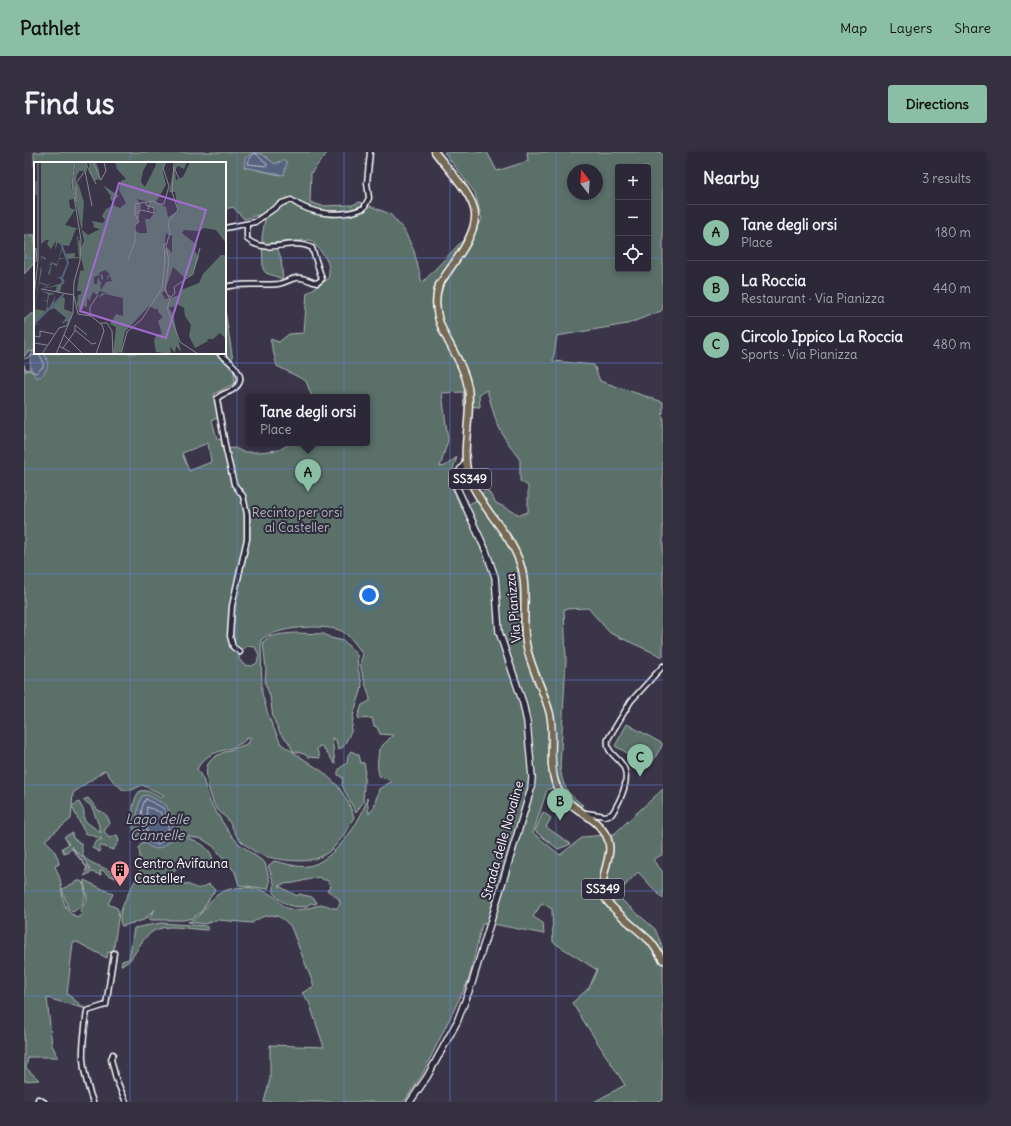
<!DOCTYPE html>
<meta charset="utf-8">
<style>
body{margin:0;font-family:Delius,sans-serif;background:#343040;color:#f1f3f6}
.controls{position:absolute;right:12px;top:12px;display:grid;overflow:hidden;border-radius:4px;box-shadow:0 2px 6px #0003}
.controls button{width:36px;height:36px;display:grid;place-items:center;padding:0;border:0;border-bottom:1px solid #484453;background:#2c2838;color:#f1f3f6;font:20px sans-serif}
.compass{position:absolute;left:543px;top:12px;width:36px;height:36px;border-radius:50%;background:#2c2838;box-shadow:0 2px 6px #0003;rotate:343deg}
.you{position:absolute;left:345px;top:443px;width:14px;height:14px;margin:-10px;border:3px solid #fff;border-radius:50%;background:#1a73e8;box-shadow:0 0 0 6px #1a73e833}
.badge{display:grid;place-items:center;width:26px;height:26px;border-radius:50%;background:#8abfa5;color:#111;font-size:13px;font-weight:700}
.pin{position:absolute;translate:-50% -33px;filter:drop-shadow(0 1px 2px #0008)}
.pin::after{content:'';position:absolute;top:21px;width:14px;height:12px;background:inherit;clip-path:polygon(0 0,100% 0,50% 100%)}
.popup{position:absolute;left:222px;top:242px;width:124px;height:52px;box-sizing:border-box;display:grid;place-content:center;border-radius:4px;background:#2c2838;filter:drop-shadow(0 1px 3px #0005);font-size:13px;white-space:nowrap;color:#a6a6ae}
.popup b{font-size:15px;color:#f1f3f6}
.popup::after{content:'';position:absolute;left:50%;top:100%;margin-left:-8px;border:8px solid transparent;border-top-color:#2c2838}
.list{margin:0;padding:0;list-style:none}
h2{display:flex;justify-content:space-between;align-items:center;height:52px;margin:0;padding:0 16px;font-size:17px}
h2 small{font-size:13px;font-weight:400;color:#a6a6ae}
.list li{display:grid;grid-template-columns:26px 1fr auto;gap:12px;align-items:center;box-sizing:border-box;height:56px;padding:0 16px;border-top:1px solid #484453}
.list b{display:block;font-size:15px;white-space:nowrap}
.list p{margin:0;font-size:13px;white-space:nowrap;color:#a6a6ae}
.list em{font-size:13px;font-style:normal;color:#a6a6ae}
.icon{flex:none;width:22px;height:22px;fill:none;stroke:currentColor;stroke-width:2;stroke-linecap:round;stroke-linejoin:round}
.map{position:relative;flex:none;width:639px;height:950px;overflow:hidden;border-radius:4px}
header{display:flex;align-items:center;gap:24px;box-sizing:border-box;height:56px;padding:0 20px;background:#8abfa5;color:#111}
header strong{font-size:19px}
nav{display:flex;gap:22px;margin-inline-start:auto;font-size:14px}
.intro{display:flex;align-items:center;justify-content:space-between;box-sizing:border-box;height:96px;padding:0 24px}
h1{margin:0;font-size:28px}
.button{padding:10px 18px;border-radius:4px;background:#8abfa5;color:#111;font-size:14px;font-weight:700}
main{display:flex;gap:24px;padding:0 24px}
aside{flex:1;background:#2c2838;border-radius:4px;box-shadow:0 2px 6px #0003}
.map>svg:first-child{display:block}
.green{fill:#5a6f69;stroke:#acb7b4;fill-rule:evenodd}
.water{fill:#56637f;stroke:#9aa1b2}
.lines{fill:none;stroke-linecap:round;stroke-linejoin:round}
.shore{stroke:#bbc1cc;stroke-width:1}
.street-casing{stroke:#fff;stroke-width:7}
.secondary-casing{stroke:#fff;stroke-width:8}
.primary-casing{stroke:#fff;stroke-width:9}
.street{stroke:#2f2a3d;stroke-width:4}
.secondary{stroke:#2f2a3d;stroke-width:5.5}
.primary{stroke:#766a54;stroke-width:6}
.grid{fill:none;stroke:#6183e4;stroke-width:1;stroke-opacity:0.55}
.labels{text-anchor:middle;stroke-width:4;stroke-linejoin:round;paint-order:stroke}
.shield{fill:#2f2a3d;stroke:#c1bfc5;stroke-width:1}
.shield-label{font-size:12px;font-weight:bold;fill:#fff}
.park-label{font-size:13px;fill:#acb7b4;stroke:#2f2a3d}
.street-label{font-size:13px;fill:#fff;stroke:#2f2a3d}
.poi-label{font-size:13px;fill:#fff;stroke:#2f2a3d;text-anchor:start}
.water-label{font-size:14px;font-style:italic;fill:#b3b9c5;stroke:#2f2a3d}
.inset-river{fill:none;stroke:#56637f;stroke-width:2}
.inset-road{fill:none;stroke:#898692;stroke-width:1}
.view{fill:#a36bd2;fill-opacity:0.15;stroke:#a36bd2;stroke-width:2}
.inset-edge{fill:none;stroke:#fff;stroke-width:2}
</style>
<header>
<strong>Pathlet</strong>
<nav><a>Map</a><a>Layers</a><a>Share</a></nav>
</header>
<div class="intro"><h1>Find us</h1><a class="button">Directions</a></div>
<main>
<div class="map">
<svg width="639" height="950" viewBox="0 0 639 950">
<rect width="100%" height="100%" fill="#3b354a"/>
<filter id="ink" filterUnits="userSpaceOnUse"><feTurbulence type="fractalNoise" baseFrequency=".025" numOctaves="2"/><feDisplacementMap in="SourceGraphic" scale="8" xChannelSelector="R" yChannelSelector="G"/><feConvolveMatrix kernelMatrix="1 2 1 2 8 2 1 2 1" color-interpolation-filters="sRGB"/></filter>
<g filter="url(#ink)">
<g class="green">
<path d="M10 0H304L287 21 286 50 298 54 328 53 336 50 366 62 380 78 390 99 398 131 458 68 451 41 420 0H463L473 19 504 9 503 0H639V156L637 159 603 172 533 184 529 209 570 213 576 229 639 250V261L637 262 639 264V505L586 481 564 456 540 457 542 508 536 615C539 635 542 640 559 653L554 655 545 649 533 634 523 638 509 681 536 703 559 685 590 682 639 637V702L629 708 639 720V747L614 720 592 743 631 777 639 796V950H570L601 933 548 851 565 836 573 818 529 790 528 757 518 751 509 765 519 771 520 782 469 772H458L445 827 398 923 380 950H240L246 927V893L300 895 285 850 278 841 290 834 267 775C255 760 243 760 228 771L195 768 180 772 164 770C182 764 184 743 203 738 218 733 236 735 249 744 255 748 258 755 266 757 277 760 287 754 298 753 304 752 307 757 313 756L316 752 315 747 303 738 307 735 303 728H300L295 725 270 731 259 732 255 734 273 744 275 742 288 745 293 750 292 752 287 751 283 754C269 757 259 752 250 742V731L244 714 250 709C261 711 273 716 284 714 308 711 339 668 343 646L345 662 350 655 355 637 367 630V628L356 625C352 616 354 606 355 597L369 583 356 582 353 575 350 574 348 566 335 567 334 564 338 553 346 549C346 538 331 514 339 504 336 496 323 480 315 478 296 472 252 475 237 488L238 541 245 566 257 592 299 620 314 634 325 652 330 665C313 697 300 713 262 708 240 705 235 704 218 690 210 683 209 674 203 667 200 663 195 660 192 656 187 648 179 621 184 612 192 599 212 598 224 591L227 586 224 585C209 603 186 593 173 617L179 627 186 650 204 679 214 691 241 711 246 730 244 737 215 733 211 720 189 694 178 687 161 684 159 686C171 686 188 696 189 709L181 714 169 710 153 716 143 724 152 732C156 733 158 731 162 732 174 735 171 740 185 732L191 738 177 760 169 766 159 768H124L131 757 120 768 98 774C89 761 113 729 116 718 118 710 115 703 115 695L119 690 129 695C124 692 116 689 113 685 106 675 107 647 116 639 125 637 130 643 138 646L140 643 118 633 108 638H99L89 629 81 618 49 641 48 654 55 650 60 659V668L77 681C77 678 69 657 67 654 65 652 62 650 59 648L64 646 75 659H77L83 664 86 671 80 679 85 686 93 683 95 689 89 698 78 694H76V700L68 696 71 690 78 687 61 681 48 655 47 667 21 688C28 694 34 703 35 712L31 714C33 720 37 727 37 733 38 742 39 755 47 762L50 763 52 766 58 763 56 759 63 747 60 728 89 742 84 752 93 756 95 760 89 801 84 800 83 806 53 790 49 791 43 842 62 857 23 846 28 893 34 905H4L2 916 15 928 0 929V212L2 220 19 201H201V159L208 202 211 231 190 242 195 266 188 268 193 287 198 288 200 297 211 296 219 300H235L255 298 267 291H343V245H288L282 229 253 214 246 187 255 190 265 182 280 181 283 141 304 127C309 110 297 100 287 88L247 91C259 98 257 113 259 127L242 121 239 117 238 86 242 61 220 67 209 55 201 57V11H11V47ZM242 4 247 10 251 12 256 9V23L220 15ZM594 15H624V117H594ZM549 18H573V42H549ZM463 238 472 269 480 285 496 308V329L504 334V360L496 363 472 351 462 336 453 348 437 356 425 328 433 305 421 314 416 315 424 288 418 241 439 240 440 254 456 255 455 242ZM184 291 187 310 165 319 158 301ZM223 494 231 495 235 503 233 511 228 514 220 513 215 507 216 499Z"/>
<polygon points="0,83 11,83 11,110 0,122"/>
<polygon points="7,162 11,162 11,199 4,200 0,205 0,168"/>
<path d="M272 481 300 482 307 486 320 489 333 503 334 517 338 532 337 540 330 560 327 580 319 595 314 598 312 588 308 586 311 612 298 594H295L293 598 296 606 284 605 280 602 269 599 264 589 257 583 249 566 246 544 241 531 242 517 239 490C245 482 261 482 272 481Z"/>
<polygon points="603,572 639,592 626,614 591,594"/>
<path d="M327 599 335 603 337 611H340L341 615 339 650 332 661 318 633 319 626 314 623C313 616 318 615 323 611L324 603Z"/>
<polygon points="519,660 527,666 522,675 547,692 534,697 511,679"/>
<path d="M48 681 49 686 57 692C59 697 57 701 60 705 69 715 86 714 92 726L84 723 78 718 76 719 77 723 68 720 60 724 66 717 59 706 47 694 63 715 64 717 61 720 63 716 48 697 40 701 38 696 45 692 40 685Z"/>
<path d="M54 729H57C65 740 61 755 48 760L44 756 38 737Z"/>
<path d="M137 771 181 774 185 776 184 778C168 778 149 772 134 777 113 785 112 811 97 813L98 809 105 807 110 776Z"/>
</g>
<g class="water">
<polygon points="228,1 238,2 251,12 260,8 263,10 260,23 220,15 221,6"/>
<path d="M11 199V201H19C23 206 25 212 22 218 9 241 0 202 11 199Z"/>
<path d="M123 643 142 653 148 665 154 674 155 682 140 694 132 697C110 692 110 660 118 644Z"/>
</g>
<g class="lines">
<g class="shore">
<polygon points="231,1 243,12 243,14 224,12 225,8"/>
<polyline points="0,207 15,201 19,209 19,215 12,221 0,216"/>
<path d="M122 647 139 656 150 676V681L133 693 125 690C117 682 114 656 122 647Z"/>
<polygon points="123,655 136,660 145,677 132,688 128,687 123,679"/>
</g>
<defs>
<g id="street">
<path d="M201 76 231 70 258 51 267 48C288 63 317 66 340 56L345 46 343 31 346 0"/>
<path d="M201 135C218 130 237 134 254 132 261 131 266 127 272 126 279 124 286 130 293 131L298 127 288 96C268 85 242 104 223 87V73"/>
<path d="M195 201C204 208 226 224 211 236 205 242 198 240 193 247L202 298 210 332 219 344 223 362V387L208 454 206 484 209 495 216 500"/>
<path d="M562 661 581 664 588 662C596 649 609 625 597 611 590 602 582 600 584 587L607 549 639 514"/>
<polyline points="89,902 87,907 92,927 102,950"/>
<polyline points="14,947 20,950"/>
<path d="M69 950C55 912 58 897 63 859L82 853 90 801"/>
</g>
<path id="secondary" d="M386 950 403 925 433 870 448 831 507 637 508 625 503 570 499 551 475 480 471 425 462 399 433 336C430 325 434 320 442 311"/>
<path id="primary" d="M411 0C422 15 450 43 451 62 453 84 426 115 415 133 402 173 437 198 444 235 449 265 435 301 446 328 460 362 493 386 499 423 503 446 498 469 502 491 506 516 520 538 526 562 531 584 524 609 531 630 539 657 569 660 582 683 593 703 573 720 581 745 583 754 617 780 626 789 631 795 635 802 639 808"/>
</defs>
<use href="#street" class="street-casing"/>
<use href="#secondary" class="secondary-casing"/>
<use href="#primary" class="primary-casing"/>
<use href="#street" class="street"/>
<use href="#secondary" class="secondary"/>
<use href="#primary" class="primary"/>
</g>
</g>
<path class="grid" d="M106 0V11M213 0V950M320 0V950M426 0V950M532 0V950M0 106H11M201 106H594M624 106H639M106 201V950M0 211H639M0 317H639M0 422H639M0 528H639M0 633H639M0 739H639M0 844H639"/>
<defs>
<symbol id="building-pin" viewBox="-11 -11 22 30"><path d="M0 17L-7.5 6A9.5 9.5 0 1 1 7.5 6Z" fill="#ff9aa2" stroke="#2f2a3d"/><path d="M-4-6H4V6H1V3H-1V6H-4ZM-2.5-4.3h1.7v1.8h-1.7ZM.8-4.3h1.7v1.8H.8ZM-2.5-1h1.7V.8h-1.7ZM.8-1h1.7V.8H.8Z" fill="#111"/></symbol>
</defs>
<g fill-rule="evenodd">
<use href="#building-pin" x="85" y="707" width="22" height="30"/>
</g>
<g class="labels">
<g class="shield">
<rect x="425" y="317" width="42" height="20" rx="3"/>
<rect x="558" y="727" width="42" height="20" rx="3"/>
</g>
<g class="shield-label">
<text x="446" y="331">SS349</text>
<text x="579" y="741">SS349</text>
</g>
<g class="park-label">
<text x="273" y="365">Recinto per orsi<tspan x="273" dy="15">al Casteller</tspan></text>
</g>
<g class="street-label">
<text transform="translate(489 456) rotate(-95)" y="5">Via Pianizza</text>
<text transform="translate(478 688) rotate(-74)" y="5">Strada delle Novaline</text>
</g>
<g class="poi-label">
<text x="110" y="716">Centro Avifauna<tspan x="110" dy="15">Casteller</tspan></text>
</g>
<g class="water-label">
<text x="133" y="672">Lago delle<tspan x="133" dy="16">Cannelle</tspan></text>
</g>
</g>
<g transform="translate(10 10)">
<rect width="192" height="192" fill="#3b354a"/>
<path d="M7 0 41 1 37 23 40 37 35 38 36 46 42 48 39 50 42 66H45L42 67 35 84 29 83 30 92 41 91V95H45L43 75H46L44 76V80L46 77V88L50 79 38 23 42 0H62L65 8 66 19 64 17 61 19 55 10V1L53 2V9H45L44 13 43 11 41 25 44 21 50 40 48 68 54 73 66 67 59 65 60 62 57 59 69 61 71 58 68 54 72 47 80 43 76 36 77 34 69 23 85 34 78 39 81 44 86 46 92 41 85 28 87 19 92 17 83 7 81 0H114L109 9 107 20 111 25 122 3 121 0H131L129 10 132 23 122 40 132 45 134 55 144 49 141 30H135L141 0H153L150 7 144 4 141 8 142 18 149 15 156 0H192V81L182 68 170 66 165 69 150 68 148 71 163 83 161 89 165 95 158 113 151 116 139 105 132 126 134 132 131 129 128 131 131 137 146 133 147 128 165 121 169 112 187 93H192V177L186 171 179 177H173L174 179 161 186 155 174 157 163 151 154 150 146 143 142 141 143 142 150 139 144 135 146 139 152 147 190 142 184 141 191 136 184 137 192 122 190 120 179 122 173 128 172 124 159 129 155 124 150V144L123 148 115 144 91 170 87 190 79 192 82 165 76 162 82 152 89 154V136L71 132 66 135H65L68 131 76 132 66 129 63 133 59 130 56 137 58 139 53 137V145L49 144V147H46L47 152 43 143 44 133 47 132V129H43L44 121 46 109 50 108 46 91 45 103V96L33 97 31 93 28 88 25 96 33 97H25L23 104H34H22L18 101 16 112 19 113 14 112 17 103 10 101 16 103 17 100 23 102 28 85 24 80 21 88 22 79 17 87 13 82 15 78H12L7 82V94L12 96 11 98 8 95 7 99ZM103 37 115 40 113 47 115 49 116 44 122 48 116 57H111L113 71H105L100 68 101 62 104 61 107 43ZM39 51 42 66 31 63ZM132 71 136 74 138 73V91L134 86 130 87ZM71 108 76 112 73 114V119L75 113 78 119 72 120 67 128 66 122 68 123 64 115 63 122H60V115L65 113 69 119V114L67 111V116L65 111ZM7 104 8 108 5 120 14 123 18 119 15 123 12 126 28 121 26 116 22 115H27L30 122H28L26 130H21L23 124 8 127 14 124 5 121 1 147 12 149 13 140 8 138 13 139 14 132 6 129 22 132 15 133 13 145 15 146 22 133 18 145 28 134 31 137 30 147 38 150 39 145 38 152 34 164H31L34 160 31 159 28 162 32 156 20 146 11 150 2 161 6 163 2 162 0 166V151Z" fill="#5a6f69" fill-rule="evenodd"/>
<path class="inset-river" d="M27 81 34 101 28 116 30 121M29 161 37 151M0 162 30 132"/>
<path class="inset-road" d="M51 0 62 22M59 0 67 18 72 9 70 0M140 0 138 30 144 48 134 60 136 71 132 84 135 99 131 128 136 138 133 146 146 180 164 192M140 5 145 17M2 33V19M42 40V21L51 9 58 44M101 52 107 48 120 51V46L112 43V40M2 86 3 98 1 100V87ZM94 98 101 79V63L105 60 101 52V42L119 39 125 42H130L135 24 129 6 132 0M7 127 40 133M134 133 137 135 141 131 140 125 159 112 166 86M40 134 44 152 57 154 68 163 70 169 62 192M0 135 4 99V0M56 154V145L64 133M66 161H73L78 169 79 192M41 163 53 173M41 168 58 182 62 181M30 173 49 192M0 174 6 175V169L20 172M0 181 13 183M25 184 36 190M29 186 41 169V163M8 192 25 166 32 164M22 192 39 151 40 120 46 99 47 78 38 22 41 0M87 192 93 170 108 157 128 126 131 98 130 83 132 81"/>
<path class="view" d="M85 21 172 48 132 176 46 149Z"/>
<rect width="192" height="192" class="inset-edge"/>
</g>
</svg>
<div class="controls">
<button>+</button>
<button>−</button>
<button><svg class="icon" aria-label="locate" viewBox="0 0 24 24"><circle cx="12" cy="12" r="6"/><path d="M12 2v4M12 18v4M2 12h4M18 12h4"/></svg></button>
</div>
<svg class="compass" viewBox="-18 -18 36 36"><path d="M0-13l5 13h-10z" fill="#e53935"/><path d="M0 13l5-13h-10z" fill="#a6a6ae"/></svg>
<div class="you"></div>
<div class="pin badge" style="left:284px;top:340px">A</div>
<div class="popup"><b>Tane degli orsi</b>Place</div>
<div class="pin badge" style="left:536px;top:669px">B</div>
<div class="pin badge" style="left:616px;top:625px">C</div>
</div>
<aside>
<h2>Nearby<small>3 results</small></h2>
<ul class="list">
<li><span class="badge">A</span><div><b>Tane degli orsi</b><p>Place</p></div><em>180 m</em></li>
<li><span class="badge">B</span><div><b>La Roccia</b><p>Restaurant · Via Pianizza</p></div><em>440 m</em></li>
<li><span class="badge">C</span><div><b>Circolo Ippico La Roccia</b><p>Sports · Via Pianizza</p></div><em>480 m</em></li>
</ul>
</aside>
</main>
